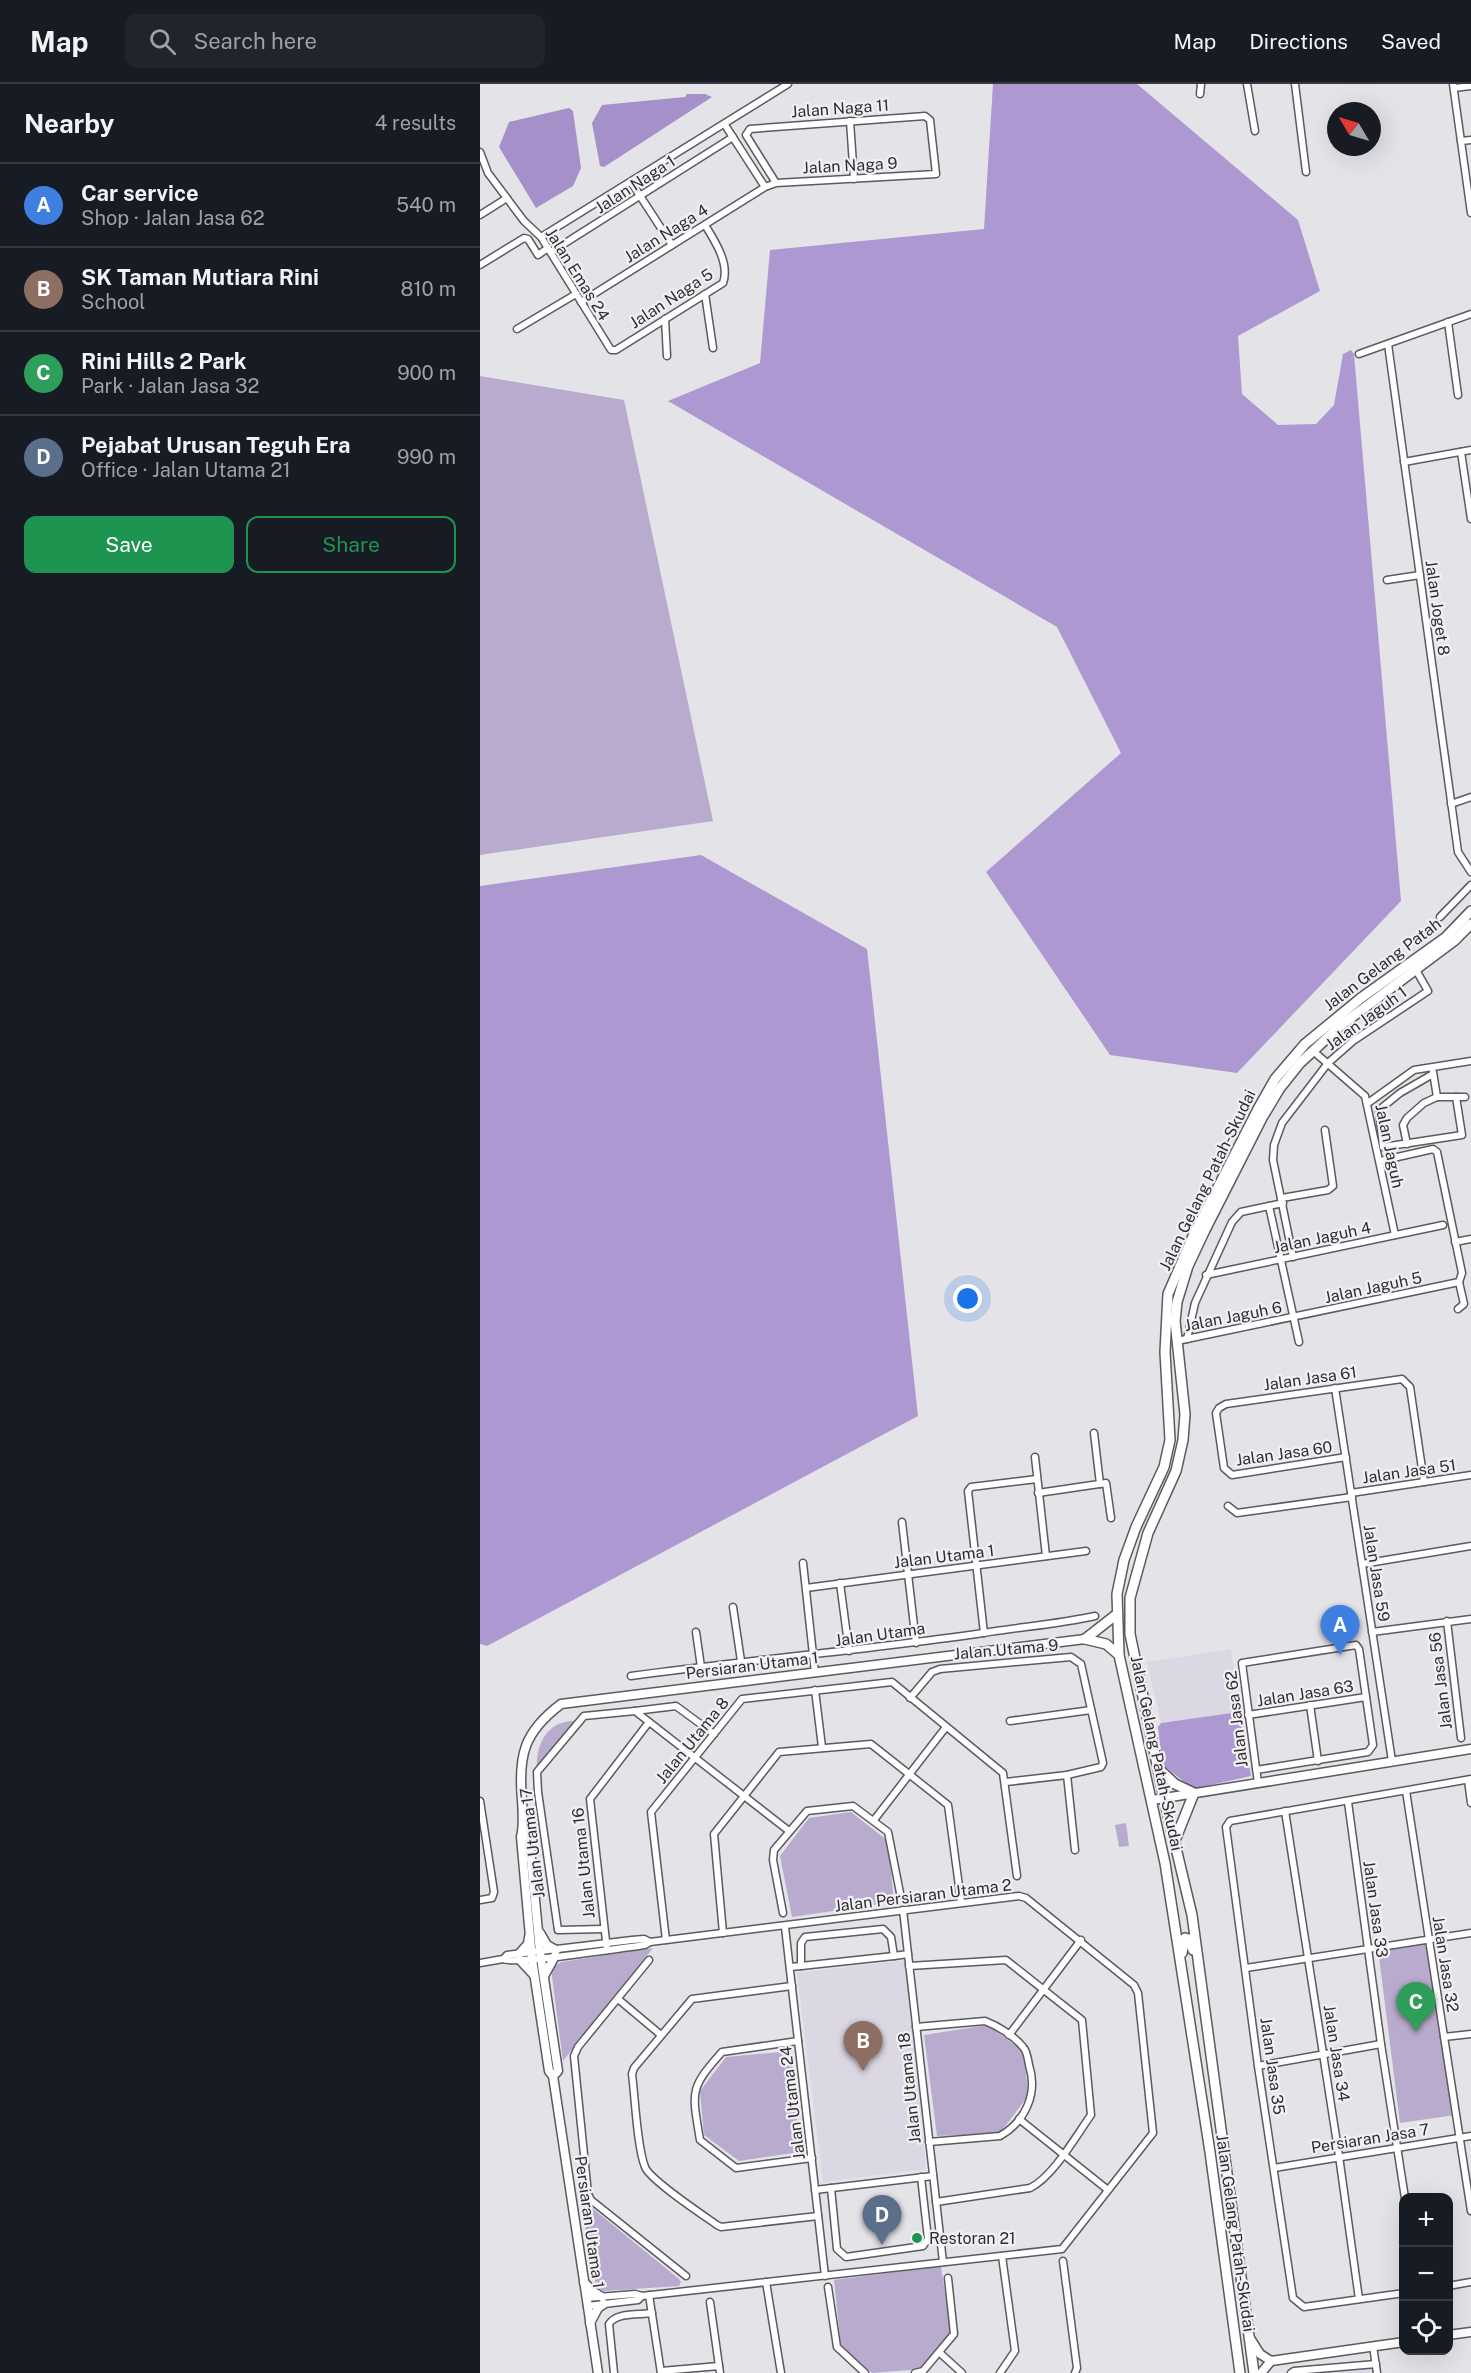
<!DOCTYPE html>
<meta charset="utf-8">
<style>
body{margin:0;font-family:"Public Sans",sans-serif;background:#20242c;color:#f1f3f6}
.controls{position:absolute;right:18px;bottom:18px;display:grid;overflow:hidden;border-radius:12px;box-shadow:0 6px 24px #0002}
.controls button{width:54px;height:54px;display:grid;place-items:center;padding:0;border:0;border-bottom:2px solid #363941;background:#171b24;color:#f1f3f6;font:30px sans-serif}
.compass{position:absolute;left:847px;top:18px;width:54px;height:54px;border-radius:50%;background:#171b24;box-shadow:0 6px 24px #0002;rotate:308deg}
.you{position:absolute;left:488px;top:1215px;width:21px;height:21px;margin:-15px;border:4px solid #fff;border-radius:50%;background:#1a73e8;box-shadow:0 0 0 9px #1a73e833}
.badge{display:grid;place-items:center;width:39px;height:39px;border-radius:50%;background:#1d9450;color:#fff;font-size:20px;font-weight:700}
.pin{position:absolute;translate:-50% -50px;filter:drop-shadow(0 2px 3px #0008)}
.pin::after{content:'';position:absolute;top:32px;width:21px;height:18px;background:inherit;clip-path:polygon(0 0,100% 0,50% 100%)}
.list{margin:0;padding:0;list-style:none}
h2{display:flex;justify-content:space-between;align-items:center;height:78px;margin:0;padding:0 24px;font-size:26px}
h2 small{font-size:20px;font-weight:400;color:#9ea1a6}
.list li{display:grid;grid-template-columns:39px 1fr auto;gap:18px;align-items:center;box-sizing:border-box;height:84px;padding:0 24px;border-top:2px solid #363941}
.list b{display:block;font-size:22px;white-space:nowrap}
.list p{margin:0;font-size:20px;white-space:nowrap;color:#9ea1a6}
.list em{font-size:20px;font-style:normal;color:#9ea1a6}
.actions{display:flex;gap:12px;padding:18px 24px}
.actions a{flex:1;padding:14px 0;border:2px solid #1d9450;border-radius:12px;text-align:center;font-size:21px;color:#1d9450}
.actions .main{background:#1d9450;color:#fff}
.icon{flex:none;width:33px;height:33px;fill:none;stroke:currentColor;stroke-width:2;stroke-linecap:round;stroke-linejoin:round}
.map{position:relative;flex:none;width:991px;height:2289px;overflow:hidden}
header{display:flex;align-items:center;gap:36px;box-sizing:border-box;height:84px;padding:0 30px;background:#171b24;border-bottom:2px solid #363941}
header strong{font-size:28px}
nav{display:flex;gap:33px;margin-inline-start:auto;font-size:21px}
.search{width:420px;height:54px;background:#20242c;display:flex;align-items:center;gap:15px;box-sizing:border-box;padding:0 21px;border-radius:12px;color:#9ea1a6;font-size:22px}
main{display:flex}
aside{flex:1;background:#171b24}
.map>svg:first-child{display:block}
.built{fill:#dbd7e3}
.green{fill:#b8abce}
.forest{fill:#ae98d1}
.water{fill:#a690c9}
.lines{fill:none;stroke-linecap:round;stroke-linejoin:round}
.street-casing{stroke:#5b5a5e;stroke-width:9}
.secondary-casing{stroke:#5b5a5e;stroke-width:11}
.primary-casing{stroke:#5b5a5e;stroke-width:12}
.street{stroke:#fff;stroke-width:6}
.secondary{stroke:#fff;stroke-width:8}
.primary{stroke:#fff;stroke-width:9}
.poi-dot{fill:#1d9450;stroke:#f2f0f5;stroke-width:2}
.labels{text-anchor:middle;stroke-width:4.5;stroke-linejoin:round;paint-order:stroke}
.street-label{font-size:16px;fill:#2e2d2f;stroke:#f2f0f5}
.poi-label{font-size:16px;fill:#2e2d2f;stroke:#f2f0f5;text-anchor:start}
</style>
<header>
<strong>Map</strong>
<div class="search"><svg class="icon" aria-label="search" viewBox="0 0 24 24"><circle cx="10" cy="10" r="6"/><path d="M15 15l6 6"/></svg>Search here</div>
<nav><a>Map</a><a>Directions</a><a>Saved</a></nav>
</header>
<main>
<aside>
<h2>Nearby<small>4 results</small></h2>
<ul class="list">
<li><span class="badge" style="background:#3f7fe0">A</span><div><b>Car service</b><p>Shop · Jalan Jasa 62</p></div><em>540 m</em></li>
<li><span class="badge" style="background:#8d6e63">B</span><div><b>SK Taman Mutiara Rini</b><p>School</p></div><em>810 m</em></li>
<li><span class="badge" style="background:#2e9e5b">C</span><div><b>Rini Hills 2 Park</b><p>Park · Jalan Jasa 32</p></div><em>900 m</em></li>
<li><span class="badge" style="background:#5c6f8a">D</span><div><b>Pejabat Urusan Teguh Era</b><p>Office · Jalan Utama 21</p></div><em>990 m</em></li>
</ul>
<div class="actions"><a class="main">Save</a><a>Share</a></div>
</aside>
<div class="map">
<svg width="991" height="2289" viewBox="0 0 991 2289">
<rect width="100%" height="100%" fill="#e4e3e8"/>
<g class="built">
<polygon points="751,1565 759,1628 681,1639 667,1578"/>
<polygon points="426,1876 446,2085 343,2098 317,1889"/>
<polygon points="890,2281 896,2283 897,2289 827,2289"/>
</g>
<g class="green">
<polygon points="0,292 144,316 233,737 0,771"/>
<path d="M95 1637 57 1685C55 1662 67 1636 95 1637Z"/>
<polygon points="371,1728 408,1757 414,1818 312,1833 300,1772 329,1734"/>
<polygon points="646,1739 649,1762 639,1763 635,1741"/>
<polygon points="951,1857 975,2031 920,2039 898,1865"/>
<polygon points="173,1864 83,1977 71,1885 81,1878"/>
<polygon points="508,1941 544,1968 548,2012 520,2049 457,2052 444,1951"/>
<polygon points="311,1967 320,2068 259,2077 224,2051 220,2007 246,1973"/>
<polygon points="100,2114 199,2195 201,2198 199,2202 124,2207 116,2202"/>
<polygon points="461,2182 471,2250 442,2285 392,2289 361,2263 354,2196"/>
</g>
<g class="forest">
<polygon points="513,0 657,0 818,136 840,207 758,252 762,310 798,341 836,340 854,321 863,270 871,266 874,270 921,817 757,989 630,971 506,788 641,669 577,543 188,317 280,279 290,166 504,145"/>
<polygon points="221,771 387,865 438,1332 7,1562 0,1560 0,802"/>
<polygon points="759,1628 771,1692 713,1705 682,1680 678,1643 681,1639"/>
</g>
<g class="water">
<polygon points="207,10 225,10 232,13 124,83 120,82 112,39 122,21 205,13"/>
<polygon points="89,24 93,27 101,84 93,102 56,124 19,63 29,38"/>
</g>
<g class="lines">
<defs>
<g id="street">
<polyline points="767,0 775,47"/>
<polyline points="815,0 826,88"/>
<polyline points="973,0 991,129"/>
<polyline points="974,4 991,2"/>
<polyline points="720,10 721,0"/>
<polyline points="370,37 374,95"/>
<polyline points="245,41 285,103"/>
<polyline points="981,57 991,56"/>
<path d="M0 68 8 89 44 137 61 153 131 266H136L243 199C250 180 235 157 225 141"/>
<polyline points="151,98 192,161"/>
<polyline points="0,131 27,114"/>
<polyline points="61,153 308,0"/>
<polyline points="71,168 253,53"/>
<polyline points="0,181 44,154 48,155 58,171 68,164"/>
<polyline points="225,210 233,264"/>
<polyline points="101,218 285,103 296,99 456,90 450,36 445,32 270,45 266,51 296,99"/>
<polyline points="185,235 187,272"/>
<polyline points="968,238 978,311"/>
<polyline points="37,245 96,210"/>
<polyline points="908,260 978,768 991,788"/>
<polyline points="879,270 991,230"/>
<polyline points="981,368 991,435"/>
<polyline points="924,378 991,366"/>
<polyline points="907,496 940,491"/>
<polyline points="971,720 991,713"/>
<polyline points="960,833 991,801"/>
<polyline points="832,966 885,1012 915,1151"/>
<polyline points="953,988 957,1013"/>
<polyline points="953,990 920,1009 899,1026 903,1063 982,1051 976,1013"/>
<polyline points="888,1019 934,986 991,977"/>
<polyline points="927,1060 923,1041 927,1034 944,1019 957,1013 985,1013"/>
<polyline points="900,1077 953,1065 957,1068 982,1189 979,1198"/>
<polyline points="802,1114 848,1106 853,1102 845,1046"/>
<polyline points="789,1122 819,1258"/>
<polyline points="975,1158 991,1155"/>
<polyline points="813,1173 793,1076 794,1061 802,1039 848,979 873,957 948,907 936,886"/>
<polyline points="726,1191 963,1141"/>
<polyline points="978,1225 984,1220 979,1198"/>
<polyline points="707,1255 715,1219 752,1138 761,1128 803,1119"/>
<polyline points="697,1257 979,1198"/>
<polyline points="855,1304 912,1677"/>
<polyline points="614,1349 620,1400"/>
<polyline points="555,1373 566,1472"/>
<polyline points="866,1373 752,1391 744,1384 736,1329 739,1324 746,1320 922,1295 930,1303 944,1398"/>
<polyline points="558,1409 626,1399 631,1434"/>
<polyline points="871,1409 991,1391"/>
<polyline points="748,1422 757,1429 872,1413"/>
<polyline points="422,1438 436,1559"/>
<polyline points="323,1479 335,1589"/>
<polyline points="882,1480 991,1462"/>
<polyline points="360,1499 369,1567"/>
<polyline points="326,1504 606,1467"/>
<polyline points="253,1523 261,1577"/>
<polyline points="967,1537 981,1654"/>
<polyline points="216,1548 221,1583"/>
<polyline points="892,1548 991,1535"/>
<polyline points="504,1549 488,1407 491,1403 557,1395"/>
<path d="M151 1592C269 1576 386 1566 503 1549 540 1543 579 1540 615 1532"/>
<polyline points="335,1606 342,1663"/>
<polyline points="430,1614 452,1588 460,1585 591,1573 601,1580 623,1679 621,1683 587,1691 526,1698"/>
<polyline points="830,1621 838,1677"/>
<polyline points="155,1627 196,1622 234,1650"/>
<polyline points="768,1631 886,1613"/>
<polyline points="530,1637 611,1626"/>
<polyline points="776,1686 888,1668 893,1661 879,1565 876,1561 762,1579 778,1699"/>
<polyline points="587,1691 595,1766"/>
<polyline points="988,1696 991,1719"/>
<polyline points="926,1707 991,2127"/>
<polyline points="0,1717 14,1808 12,1814 0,1816"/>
<polyline points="868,1718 901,1960 925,2114"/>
<polyline points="805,1727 859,2072 879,2215"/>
<polyline points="394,1736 466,1643"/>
<polyline points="423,1826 463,2178"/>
<polyline points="303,1829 293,1776 294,1766 327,1727 373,1722 408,1748 421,1814"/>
<polyline points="305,1843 345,2192"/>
<polyline points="124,1845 78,1846 58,1708 57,1688 104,1632 155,1627 309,1747"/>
<polyline points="243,1849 234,1750 299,1668 391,1660 468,1721 481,1817"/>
<polyline points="186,1856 171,1728 262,1615 412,1598 523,1689 537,1792"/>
<polyline points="127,1866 110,1715 169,1638"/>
<path d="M23 1875C36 1881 142 1864 165 1861L170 1858 539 1812 546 1814 654 1901 658 1909 673 2049 582 2165 162 2212 155 2210 106 2214"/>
<polyline points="169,1876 98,1963 94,1972 108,2110 111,2116 206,2192"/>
<polyline points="0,1879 23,1875 27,1871 152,1856 164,1855 170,1858"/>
<polyline points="321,1882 414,1872"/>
<path d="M429 1882 526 1876 602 1936 611 2031C596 2052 573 2093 550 2104L456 2118"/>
<polyline points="310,1883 321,1882 321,1859 325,1853 403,1845 411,1853 414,1872 428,1870"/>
<polyline points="766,1884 991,1849"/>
<path d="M312 1902 212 1915 154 1984 152 1990C155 2013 157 2063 165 2083 170 2096 223 2131 237 2141L241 2143 338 2132"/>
<polyline points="138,1915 181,1951"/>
<path d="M436 1943 505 1937C518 1942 534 1952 543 1963 547 1967 548 1975 549 1981 558 2009 546 2037 520 2052L449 2058"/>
<polyline points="529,1951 601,1856"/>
<polyline points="964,1953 991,1950"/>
<path d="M318 1957 242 1968C209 2005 212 2007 220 2056L256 2084 332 2074"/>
<polyline points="778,1982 901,1960"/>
<polyline points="539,2035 628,2106"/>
<polyline points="794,2084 991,2052"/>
<polyline points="351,2104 357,2165 366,2173 443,2162 448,2155 441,2093"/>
<polyline points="335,2106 453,2092"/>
<polyline points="583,2177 597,2284 595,2289"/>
<polyline points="286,2198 301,2289"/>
<polyline points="968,2202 991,2198"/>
<polyline points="348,2203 357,2263 385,2289"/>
<polyline points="924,2209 824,2223 813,2214 778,1982 746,1743 750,1737 991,1695"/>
<polyline points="169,2211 181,2289"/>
<polyline points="230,2218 240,2289"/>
<polyline points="107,2222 158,2216 162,2212"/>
<polyline points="893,2262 897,2289"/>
<polyline points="460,2269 482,2289"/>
<polyline points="181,2287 239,2282"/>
<path d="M134 2289 129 2240C136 2228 159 2231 172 2229"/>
<polyline points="435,2289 443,2287 474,2250 468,2194"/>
<polyline points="520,2289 535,2267 522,2172"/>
<polyline points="811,2289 814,2287 896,2280"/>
</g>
<g id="secondary">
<polyline points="672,1716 991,1665"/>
<polyline points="44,1744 49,1754 60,1868 78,1987 73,1992"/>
<polyline points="60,1849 67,1861 76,1866"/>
<polyline points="39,1870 48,1860 49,1853"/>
<polyline points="40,1876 53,1890"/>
<polyline points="64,1892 75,1872"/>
<polyline points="104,2198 112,2207 122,2213"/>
<polyline points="110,2239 118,2224 124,2220"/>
<polyline points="968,2251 991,2248"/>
<polyline points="770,2254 780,2270 791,2277"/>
<polyline points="791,2277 924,2258"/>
<path d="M118 2289 73 1992 69 1987 52 1875 41 1753C44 1741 43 1729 42 1716 38 1671 44 1648 81 1620L605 1555"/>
<polyline points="781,2289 791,2277"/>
</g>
<g id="primary">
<polyline points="605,1555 637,1530"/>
<polyline points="605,1555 626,1560 639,1571"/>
<polyline points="680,1686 695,1700 714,1709 696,1754"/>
<polyline points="702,1869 705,1854 709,1855 713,1866"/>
<polyline points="760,2289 730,2068 685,1779 639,1571 637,1510 644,1476 656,1443 684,1383 690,1356 685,1268 688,1210 714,1150 778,1025 795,995 825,960 881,914 965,854 991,827"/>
<polyline points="774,2289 712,1831 684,1714 650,1550 650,1514 668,1449 696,1387 703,1356 705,1330 695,1237 697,1218 708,1182 725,1146 782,1034 800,1004 820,979 860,942 974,857 991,840"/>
</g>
</defs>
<use href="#street" class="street-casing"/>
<use href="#secondary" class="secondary-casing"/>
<use href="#primary" class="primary-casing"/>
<use href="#street" class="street"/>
<use href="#secondary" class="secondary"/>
<use href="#primary" class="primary"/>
</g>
<circle class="poi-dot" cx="437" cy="2154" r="6"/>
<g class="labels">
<g class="street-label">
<text transform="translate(360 24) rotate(-4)" y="6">Jalan Naga 11</text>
<text transform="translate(370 81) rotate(-3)" y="6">Jalan Naga 9</text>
<text transform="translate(155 100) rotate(-33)" y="6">Jalan Naga 1</text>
<text transform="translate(186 149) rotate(-32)" y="6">Jalan Naga 4</text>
<text transform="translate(98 190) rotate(58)" y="6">Jalan Emas 24</text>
<text transform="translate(191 214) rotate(-33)" y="6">Jalan Naga 5</text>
<text transform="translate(958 524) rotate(82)" y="6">Jalan Joget 8</text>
<text transform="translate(902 880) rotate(-37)" y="6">Jalan Gelang Patah</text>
<text transform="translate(886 934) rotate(-36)" y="6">Jalan Jaguh 1</text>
<text transform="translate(910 1062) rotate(78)" y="6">Jalan Jaguh</text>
<text transform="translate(727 1096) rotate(-64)" y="6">Jalan Gelang Patah-Skudai</text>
<text transform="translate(842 1153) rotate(-12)" y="6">Jalan Jaguh 4</text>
<text transform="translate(893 1203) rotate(-12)" y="6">Jalan Jaguh 5</text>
<text transform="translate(753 1232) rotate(-11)" y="6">Jalan Jaguh 6</text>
<text transform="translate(830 1294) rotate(-8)" y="6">Jalan Jasa 61</text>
<text transform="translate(804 1369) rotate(-8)" y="6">Jalan Jasa 60</text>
<text transform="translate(929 1387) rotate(-8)" y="6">Jalan Jasa 51</text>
<text transform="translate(464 1472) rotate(-7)" y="6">Jalan Utama 1</text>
<text transform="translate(897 1489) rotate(81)" y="6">Jalan Jasa 59</text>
<text transform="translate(400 1550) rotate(-8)" y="6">Jalan Utama</text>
<text transform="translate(526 1565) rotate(-5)" y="6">Jalan Utama 9</text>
<text transform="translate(272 1581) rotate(-7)" y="6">Persiaran Utama 1</text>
<text transform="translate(960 1597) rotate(-97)" y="6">Jalan Jasa 56</text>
<text transform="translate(825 1609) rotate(-9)" y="6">Jalan Jasa 63</text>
<text transform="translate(756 1635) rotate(-97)" y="6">Jalan Jasa 62</text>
<text transform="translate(212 1656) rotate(-51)" y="6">Jalan Utama 8</text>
<text transform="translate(677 1669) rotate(78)" y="6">Jalan Gelang Patah-Skudai</text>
<text transform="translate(52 1759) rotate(-97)" y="6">Jalan Utama 17</text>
<text transform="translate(103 1779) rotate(-96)" y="6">Jalan Utama 16</text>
<text transform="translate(443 1811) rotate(-7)" y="6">Jalan Persiaran Utama 2</text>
<text transform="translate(896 1825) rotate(82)" y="6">Jalan Jasa 33</text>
<text transform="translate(966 1880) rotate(81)" y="6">Jalan Jasa 32</text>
<text transform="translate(857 1969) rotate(81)" y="6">Jalan Jasa 34</text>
<text transform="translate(793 1982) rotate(82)" y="6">Jalan Jasa 35</text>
<text transform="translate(429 2004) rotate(-96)" y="6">Jalan Utama 18</text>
<text transform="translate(312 2019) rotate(-97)" y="6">Jalan Utama 24</text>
<text transform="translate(890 2054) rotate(-9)" y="6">Persiaran Jasa 7</text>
<text transform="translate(110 2138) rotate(82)" y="6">Persiaran Utama 1</text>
<text transform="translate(756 2149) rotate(82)" y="6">Jalan Gelang Patah-Skudai</text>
</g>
<g class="poi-label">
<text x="449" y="2160">Restoran 21</text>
</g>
</g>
</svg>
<div class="controls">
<button>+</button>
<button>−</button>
<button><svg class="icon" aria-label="locate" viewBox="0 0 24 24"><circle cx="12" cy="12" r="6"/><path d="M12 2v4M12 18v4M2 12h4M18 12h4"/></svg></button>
</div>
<svg class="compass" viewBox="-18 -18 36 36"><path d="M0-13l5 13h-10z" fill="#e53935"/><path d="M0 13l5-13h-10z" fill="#9ea1a6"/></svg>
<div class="you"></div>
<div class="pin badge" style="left:860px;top:1571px;background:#3f7fe0">A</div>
<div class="pin badge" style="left:383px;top:1987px;background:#8d6e63">B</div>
<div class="pin badge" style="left:936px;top:1948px;background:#2e9e5b">C</div>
<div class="pin badge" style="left:402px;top:2161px;background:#5c6f8a">D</div>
</div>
</main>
